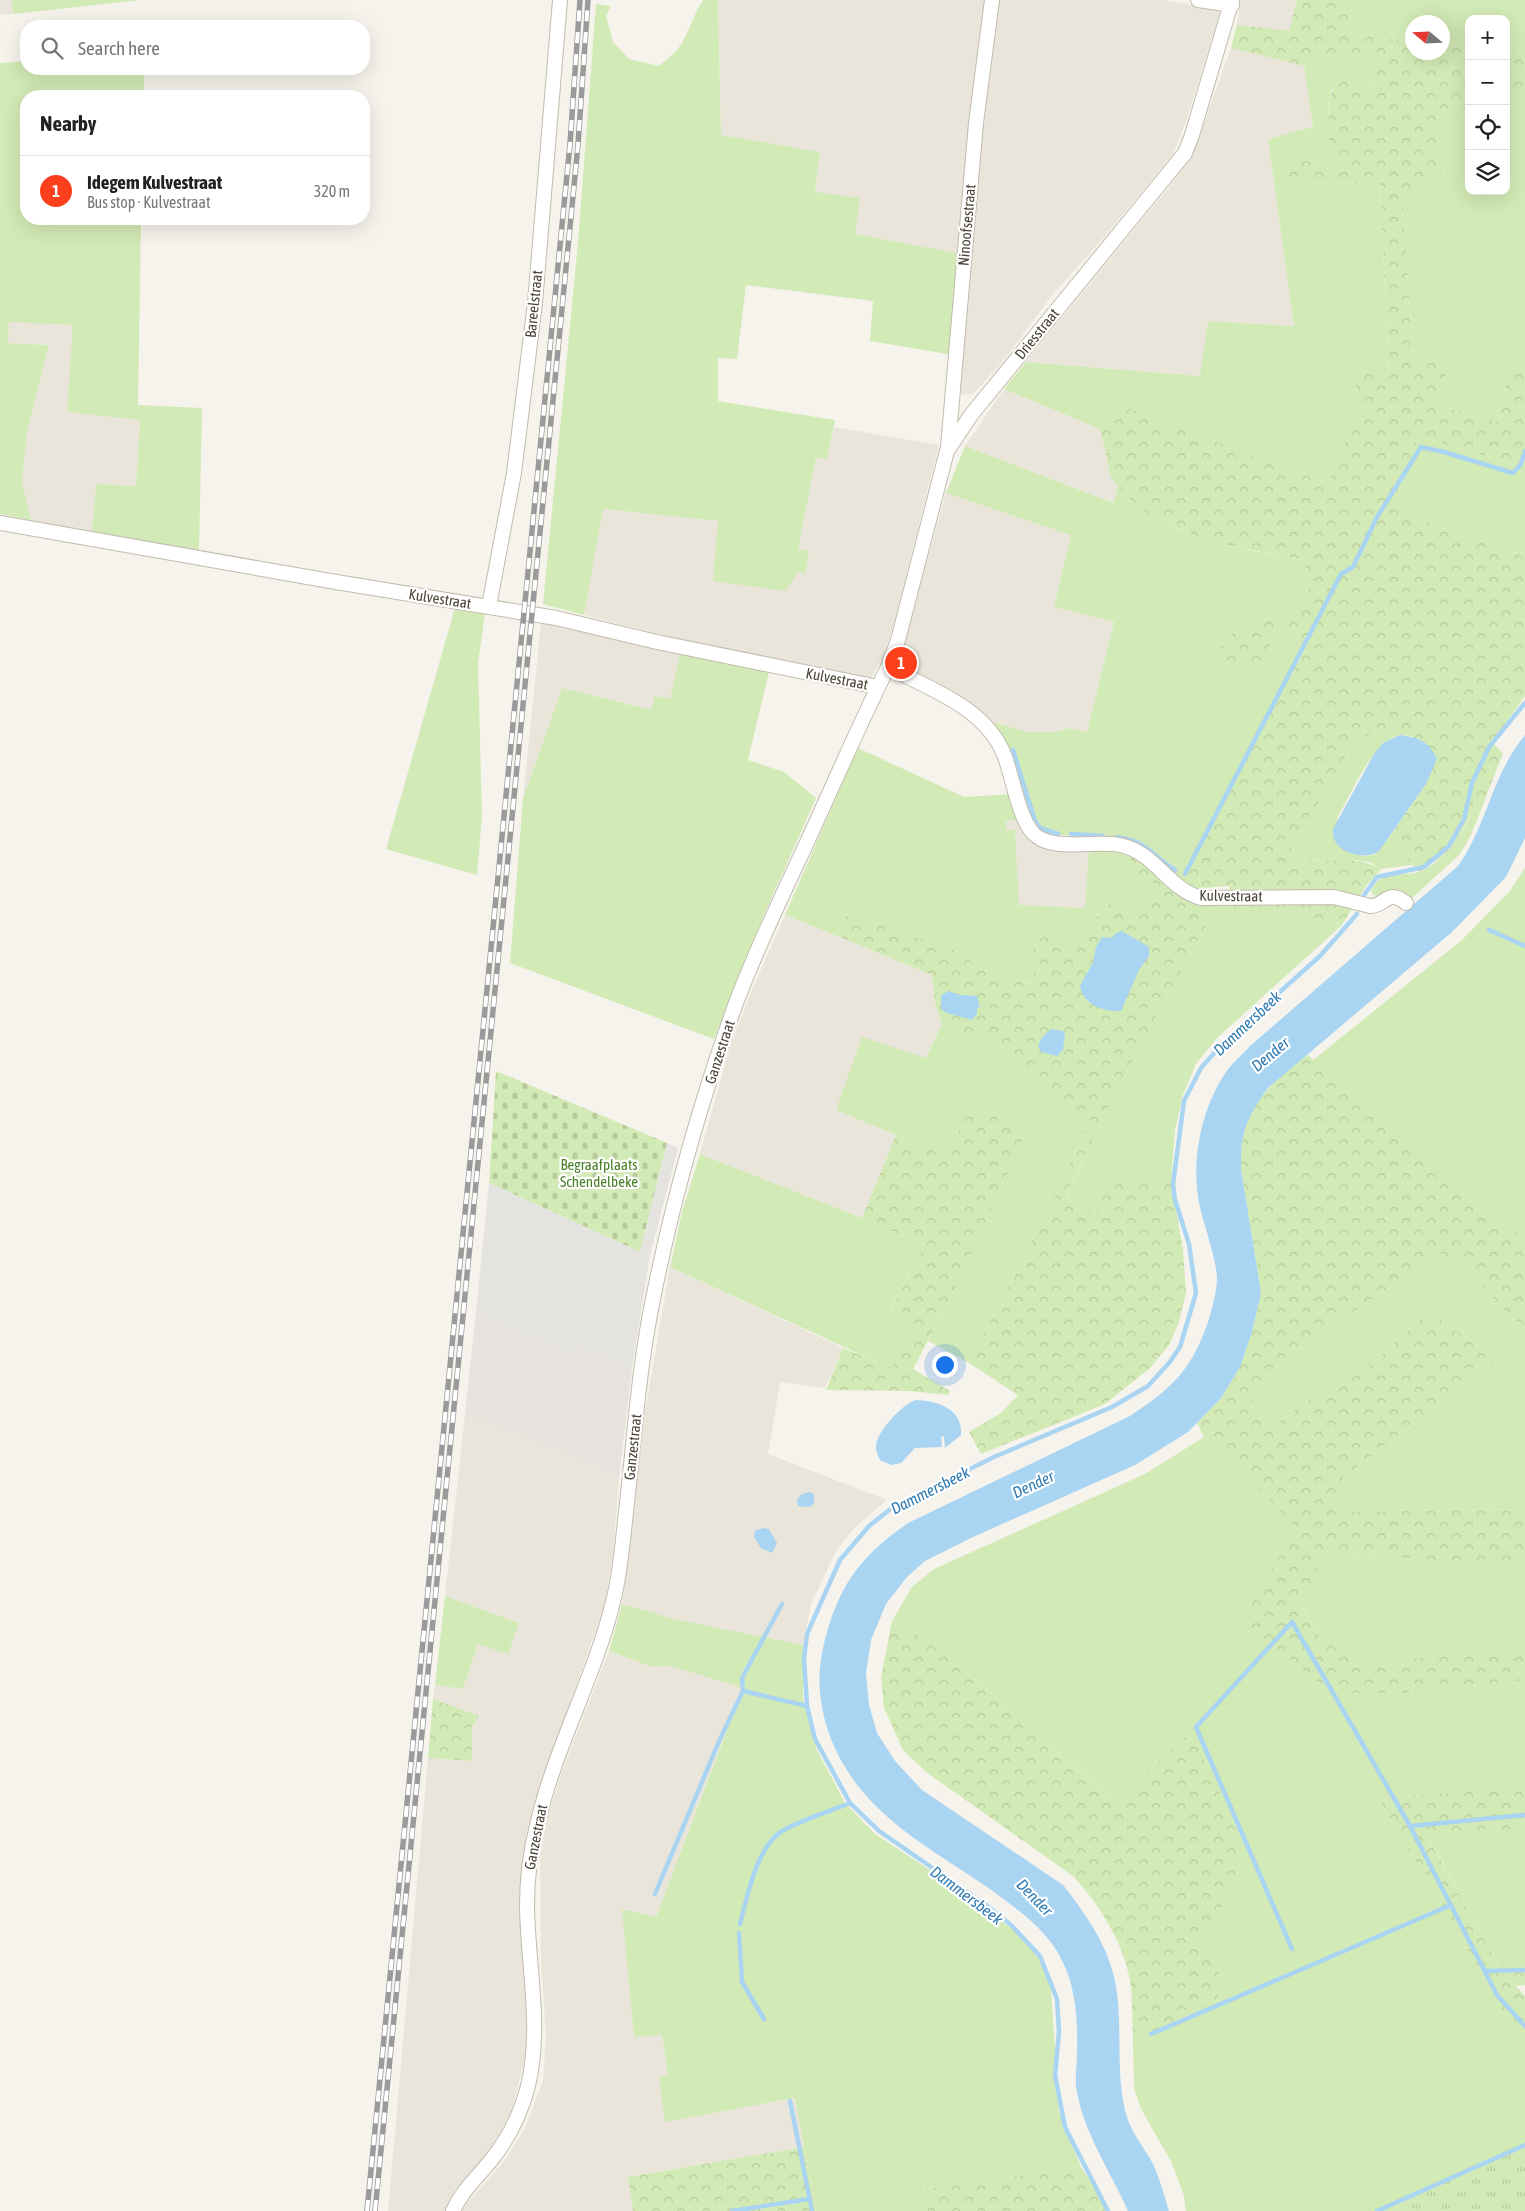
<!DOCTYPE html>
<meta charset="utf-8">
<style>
body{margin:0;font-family:"Asap Condensed",sans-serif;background:#f2f2f2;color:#222}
.controls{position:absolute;right:15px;top:15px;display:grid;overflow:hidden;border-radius:10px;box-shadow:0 5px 20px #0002}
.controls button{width:45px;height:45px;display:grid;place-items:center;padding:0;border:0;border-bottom:1px solid #e0e0e0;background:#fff;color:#222;font:25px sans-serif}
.compass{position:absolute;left:1405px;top:15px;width:45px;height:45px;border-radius:50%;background:#fff;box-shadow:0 5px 20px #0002;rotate:289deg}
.you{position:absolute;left:944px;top:1364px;width:18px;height:18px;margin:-12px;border:4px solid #fff;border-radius:50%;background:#1a73e8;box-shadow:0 0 0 8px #1a73e833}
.badge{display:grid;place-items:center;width:32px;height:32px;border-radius:50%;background:#fc3f1d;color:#fff;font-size:16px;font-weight:700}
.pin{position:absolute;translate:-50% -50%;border:2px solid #fff;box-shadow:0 1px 5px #0006}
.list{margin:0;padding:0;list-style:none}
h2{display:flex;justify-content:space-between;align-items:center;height:65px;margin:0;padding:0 20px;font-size:21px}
h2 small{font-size:16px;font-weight:400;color:#767676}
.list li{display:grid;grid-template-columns:32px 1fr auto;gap:15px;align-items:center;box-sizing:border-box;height:70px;padding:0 20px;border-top:1px solid #e0e0e0}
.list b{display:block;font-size:19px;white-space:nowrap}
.list p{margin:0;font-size:16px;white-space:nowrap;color:#767676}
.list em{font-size:16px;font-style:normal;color:#767676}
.icon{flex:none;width:28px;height:28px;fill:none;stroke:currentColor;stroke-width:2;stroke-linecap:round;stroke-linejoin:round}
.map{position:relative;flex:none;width:1525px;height:2211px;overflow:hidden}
.search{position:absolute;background:#fff;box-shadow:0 5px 20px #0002;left:20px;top:20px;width:350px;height:55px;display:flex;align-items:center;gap:12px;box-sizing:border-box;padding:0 18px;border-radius:20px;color:#767676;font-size:19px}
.panel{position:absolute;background:#fff;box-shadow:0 5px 20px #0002;left:20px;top:90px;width:350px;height:135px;border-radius:20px}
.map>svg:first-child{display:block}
.residential{fill:#eae5da}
.industrial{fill:#e6e2dd}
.grass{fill:#d2eab5}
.forest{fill:url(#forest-crowns)}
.cemetery{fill:url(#cemetery-stones)}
.park{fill:url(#park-tufts)}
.parking{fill:#e5e3e0}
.water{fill:#a9d4f2}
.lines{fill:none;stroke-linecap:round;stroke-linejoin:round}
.stream{stroke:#a9d4f2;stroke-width:4.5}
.minor-casing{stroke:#c2bbae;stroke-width:16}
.minor{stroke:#fff;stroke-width:14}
.rail-casing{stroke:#9a9a9a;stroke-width:5.5}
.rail{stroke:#fff;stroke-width:4;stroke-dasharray:11;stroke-linecap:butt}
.labels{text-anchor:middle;stroke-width:4.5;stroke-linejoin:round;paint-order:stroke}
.street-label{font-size:15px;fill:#4b4439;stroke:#fff}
.park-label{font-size:15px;fill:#4a7f2a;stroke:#fff}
.water-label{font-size:16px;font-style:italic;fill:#2e7ab2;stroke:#fff}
</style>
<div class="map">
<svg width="1525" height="2211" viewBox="0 0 1525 2211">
<defs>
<pattern id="forest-crowns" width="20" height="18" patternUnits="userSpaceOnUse" patternTransform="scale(1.25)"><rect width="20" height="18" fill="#d2eab5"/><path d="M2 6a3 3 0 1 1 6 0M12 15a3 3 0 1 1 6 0" fill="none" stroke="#b6ca9c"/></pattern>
<pattern id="cemetery-stones" width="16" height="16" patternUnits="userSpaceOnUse" patternTransform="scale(1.25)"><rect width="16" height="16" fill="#d2eab5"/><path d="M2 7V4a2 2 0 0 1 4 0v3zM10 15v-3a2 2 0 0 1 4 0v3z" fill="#b6ca9c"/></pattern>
<pattern id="park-tufts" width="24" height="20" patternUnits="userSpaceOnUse" patternTransform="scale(1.25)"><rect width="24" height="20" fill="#d2eab5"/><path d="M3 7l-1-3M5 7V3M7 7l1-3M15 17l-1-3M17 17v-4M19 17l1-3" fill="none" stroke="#b6ca9c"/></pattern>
</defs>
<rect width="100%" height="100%" fill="#f6f3ec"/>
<g class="residential">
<polygon points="0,0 12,0 13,14 0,15"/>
<polygon points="718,0 988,0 962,254 855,234 815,192 820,152 721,136"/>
<polygon points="995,0 1162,0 1221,9 1187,119 1173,154 1107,234 1053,294 1004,360 974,393 965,395 957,393"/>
<polygon points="1240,0 1297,0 1289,32 1237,25"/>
<polygon points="1231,48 1304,66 1313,127 1268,139 1294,326 1208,321 1201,376 1026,362 1169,187 1194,151"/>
<polygon points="9,321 74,325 67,412 140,419 136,486 96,484 92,532 31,520 22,482 27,432 49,345 8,343"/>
<polygon points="1004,389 1100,429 1111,478 1118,486 1115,503 965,446"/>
<polygon points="834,427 939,445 894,624 883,657 871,678 864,680 695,643 584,615 602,509 718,521 798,572 806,573 809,551 798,549 816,458 827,459"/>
<polygon points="946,493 1071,535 1054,607 1114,622 1087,732 1069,728 1056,732 1027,732 995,722 993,725 898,666"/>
<polygon points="541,623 680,654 670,699 652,710 562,688 523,799"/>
<polygon points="1019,820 1027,833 1089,847 1085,908 1018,905 1015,830 1006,830 1006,821"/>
<polygon points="785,915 932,975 935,1003 942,1024 926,1058 836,1110 896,1135 862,1218 700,1154 730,1047 749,997"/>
<polygon points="670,1267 843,1348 825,1388 780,1382 768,1454 887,1500 854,1528 835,1553 811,1604 803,1645 674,1619 622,1604 634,1513 643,1424"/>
<polygon points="465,1414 575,1456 619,1477 613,1555 605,1603 530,1820 523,1855 520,1895 528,2043 512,2112 498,2142 455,2190 445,2211 388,2211 428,1758 472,1761 472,1727 479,1716 433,1699 435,1685 463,1689 478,1644 519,1623 445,1596"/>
<polygon points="609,1651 652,1667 671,1666 743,1687 656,1917 623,1909 634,2036 662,2035 668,2076 660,2077 665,2122 796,2098 804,2147 628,2177 633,2211 460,2211 506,2159 524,2130 543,2081 546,2036 541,1961 540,1850 547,1817 563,1769"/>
</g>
<polygon class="industrial" points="476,1311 571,1356 577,1347 632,1368 619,1477 575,1456 465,1414"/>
<g class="grass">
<polygon points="12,0 140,0 13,14"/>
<path d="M703 0H718L721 135 820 152 815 192 860 198 855 234 962 254 953 355 870 341 873 301 746 285 737 359 718 358V401L835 420 827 459 816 458 798 549 809 551 806 573 798 572 785 591 713 581 718 521 603 509 584 615 543 604 578 243 596 4 611 6 606 16 613 42 629 59 658 66C688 48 686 27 703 0Z"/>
<polygon points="1353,0 1525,0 1525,54 1506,52 1506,19 1469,19 1469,48 1443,46 1442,22 1412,22 1412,42 1348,33"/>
<path d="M1314 54 1373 56 1375 91 1360 82 1341 81 1331 90C1329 104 1325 134 1332 147 1336 154 1341 159 1344 168L1336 172 1314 162 1292 183 1380 184 1389 375 1361 371 1354 379 1360 410 1328 483 1130 410 1109 415 1100 429 1004 389 1026 362 1200 376 1208 321 1294 326 1268 139 1313 127 1304 66Z"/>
<polygon points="26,61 26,69 144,69 144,96 26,96 26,219 141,219 138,405 202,408 199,550 92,532 96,484 136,486 140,420 67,412 73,325 9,322 8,343 49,345 27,432 22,482 31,520 0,514 0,63"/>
<polygon points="1506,94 1525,94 1525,358 1513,356 1497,422 1439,405 1413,357 1403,207 1443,172 1437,141 1440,122 1453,115 1469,118 1469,191 1506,191"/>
<polygon points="1419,436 1522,467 1525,459 1525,557 1393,509"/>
<path d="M965 446 1114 503 1118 486C1165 538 1236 547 1301 560L1312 578 1306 598 1293 615 1258 621 1231 634 1218 650 1271 655 1270 637 1276 628 1309 642 1181 874 1146 849 1125 839 1042 834 1031 818 993 725 994 722 1027 732H1056L1069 728 1087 732 1114 622 1054 607 1071 535 946 493Z"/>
<polygon points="455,608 485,614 478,663 482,816 477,875 386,849"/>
<polygon points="680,654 769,672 748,760 784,772 816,798 763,917 714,1039 510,963 523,799 562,688 651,710 655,696 670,699"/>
<path d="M1395 728 1400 735C1371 743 1352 793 1337 818L1349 852 1364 856 1374 855 1390 836 1412 865 1381 869 1370 862 1355 860 1296 861 1290 852 1354 743 1379 730Z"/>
<path d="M858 748 964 797 1014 794 1019 820 1006 821V830H1015L1019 905 1085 908 1089 847 1133 852 1150 880 1154 883 1152 896 1134 926 1130 918 1098 913 1079 944C1070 943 1061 939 1052 937 1025 934 1035 968 1034 984L979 969 964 954 848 913 837 936 785 915Z"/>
<path d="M1481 810 1470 837 1460 854 1410 900 1373 895 1371 892C1379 867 1407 878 1422 871 1447 858 1461 837 1472 813Z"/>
<polygon points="1525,868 1525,1238 1470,1201 1394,1124 1312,1061 1462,940 1509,892"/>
<polygon points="1231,899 1233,912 1293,913 1342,925 1216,1039 1196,1064 1183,1095 1175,1130 1171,1183 1108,1180 1096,1212 1065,1201 1099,1126 1160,1008 1208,923 1205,901"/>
<polygon points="942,1024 1000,1045 1051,1100 1089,1121 1057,1192 969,1363 928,1341 956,1287 949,1157 836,1110 862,1037 926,1058"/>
<polygon points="700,1154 862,1218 924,1245 891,1309 918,1328 892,1369 670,1267 682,1212"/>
<polygon points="1439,1253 1456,1259 1518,1324 1525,1325 1525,1509 1339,1512 1343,1477 1499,1360 1429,1312 1375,1361 1344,1384 1305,1401 1273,1428 1250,1406 1275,1367"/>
<path d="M1204 1437 1298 1527 1250 1605V1628L1331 1693 1396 1694 1525 1680V1787L1378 1798 1508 2020 1525 2035V2150L1387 2211H1186L1184 2196 1172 2163 1141 2109 1134 2088 1133 2042 1218 2000 1219 1965 1203 1955 1194 1945 1224 1905 1240 1864 1189 1732 1117 1802C1090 1779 1062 1757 1035 1734 991 1693 946 1648 892 1621L912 1587 934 1569 1145 1474Z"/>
<polygon points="1323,1552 1525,1567 1525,1647 1360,1664 1320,1637 1301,1605"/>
<polygon points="445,1596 519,1623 508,1654 478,1644 463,1689 435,1685"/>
<polygon points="622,1604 674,1619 803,1645 803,1699 816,1748 845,1803 875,1834 939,1876 1019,1934 1041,1961 1051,1988 1059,2111 1081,2167 925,2189 928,2211 816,2211 795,2098 665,2122 659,2077 668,2076 662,2035 634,2037 622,1909 656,1917 743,1688 671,1666 652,1667 609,1651"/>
<polygon points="1525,1828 1525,1963 1498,1964 1428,1837"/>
</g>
<g class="forest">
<path d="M1297 0H1353L1348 33 1412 42V52H1442L1443 46 1469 48V118L1453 115 1440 122 1437 141 1443 172 1403 207 1413 357 1448 363 1439 405 1497 422 1513 355 1525 358V459L1522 467 1419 436 1393 509 1525 557V696L1492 742 1503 753 1481 810 1472 813 1452 849 1420 872 1412 865 1390 836 1426 784 1412 736 1400 735 1395 728 1379 730 1354 743 1290 852 1297 861C1325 863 1356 854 1381 869L1366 886 1342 925 1293 913H1233L1229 886 1205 888 1208 923 1160 1008 1099 1126 1065 1200 1096 1212 1108 1180 1171 1183 1183 1249 1186 1293 1179 1322 1169 1345 1150 1368 1105 1404 981 1454 969 1432 1001 1413 1018 1395 969 1363 1057 1192 1089 1121 1051 1100 1000 1045 942 1024 935 1003 932 975 837 936 848 913 964 954 979 969 1033 984C1036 968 1024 934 1052 937 1061 939 1070 943 1079 944 1087 931 1107 889 1126 908 1130 912 1131 921 1134 926L1152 896 1154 883 1137 873 1130 861 1133 852 1142 846 1181 873 1309 642 1276 628 1270 637 1271 655C1260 668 1247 668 1231 666L1218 650 1231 634 1258 621 1293 615 1306 598 1312 578 1301 560 1208 541 1149 515 1128 497 1111 478 1100 429 1109 415 1129 409 1328 483 1360 410 1354 379 1361 371 1389 374 1380 184 1292 183 1284 173 1287 166C1304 155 1318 164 1336 172L1344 168C1341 159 1336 154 1332 147 1325 134 1329 104 1332 90L1340 81 1360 82 1375 91 1373 57 1314 54 1304 66 1231 48 1237 25 1289 31Z"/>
<polygon points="1506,52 1525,54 1525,94 1506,94"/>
<path d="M1306 1054 1394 1124 1470 1201 1525 1238V1325L1518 1324 1456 1259 1439 1253 1275 1367 1250 1406 1273 1428 1305 1401 1344 1384 1375 1361 1429 1312 1499 1360 1343 1477 1339 1512 1525 1509V1567L1324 1552 1301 1606 1320 1637 1360 1664 1525 1647V1680L1396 1694 1331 1693 1250 1628V1605L1297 1527 1204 1437 1197 1423 1221 1398 1240 1367 1252 1332 1261 1293 1241 1169C1239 1110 1265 1090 1306 1054Z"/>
<polygon points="968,1107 1028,1128 956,1287 913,1369 950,1391 948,1395 910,1391 826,1390 843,1348 892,1368 917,1329 891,1310 924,1245 862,1218 896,1135 949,1157"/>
<path d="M892 1621C945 1647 989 1692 1032 1731 1060 1756 1089 1779 1117 1802L1190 1731 1231 1816 1241 1849 1240 1864 1224 1905 1194 1945 1203 1955 1219 1965 1218 2000 1133 2042C1132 2022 1133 2000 1130 1980 1123 1942 1099 1904 1073 1876L926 1772 903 1750 884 1708 881 1677Z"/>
<polygon points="433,1699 479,1716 472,1727 472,1761 428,1758"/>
<polygon points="1525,1787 1525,1828 1428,1838 1498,1964 1525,1963 1525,1985 1516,1986 1525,1996 1525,2035 1508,2020 1378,1798"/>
<polygon points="804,2147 816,2211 633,2211 628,2177"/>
<polygon points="1081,2167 1102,2198 1106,2211 928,2211 925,2189"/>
</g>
<polygon class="cemetery" points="496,1071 667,1143 640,1252 489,1183"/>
<polygon class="park" points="1525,2146 1525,2211 1373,2211"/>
<polygon class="parking" points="667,1143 678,1148 650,1255 632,1368 577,1347 571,1356 476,1311 489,1183 640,1252"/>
<g class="water">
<path d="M1400 735C1418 737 1430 742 1437 759L1426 784 1379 851C1368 860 1342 855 1335 841 1333 838 1333 832 1333 829L1374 754 1383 743Z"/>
<path d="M1525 735V838L1506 877 1452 932 1268 1088C1247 1117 1240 1133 1241 1169L1261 1293 1252 1332 1240 1367 1221 1398 1188 1432 1135 1465 973 1537 925 1561 907 1577 886 1604 871 1640 866 1673 869 1705 877 1733 895 1761 922 1790 1063 1885C1088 1917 1112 1951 1117 1993 1122 2032 1116 2071 1125 2110 1129 2130 1144 2147 1153 2164 1160 2179 1164 2195 1169 2211H1128C1110 2170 1083 2132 1076 2087 1075 2076 1077 2064 1077 2054 1078 2016 1076 1981 1055 1948 1038 1923 1014 1907 990 1889 926 1845 861 1814 831 1739 820 1710 816 1678 823 1648 837 1588 858 1558 908 1523L1130 1416C1172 1388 1191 1371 1208 1322 1212 1308 1217 1292 1217 1277 1215 1254 1205 1229 1200 1207 1190 1163 1201 1111 1224 1075 1231 1064 1242 1055 1250 1046L1458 866C1488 824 1491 776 1525 735Z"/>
<path d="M1122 931 1149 947V956L1139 970 1121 1011C1103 1012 1084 1005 1080 986L1093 962 1096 947 1102 937 1112 938 1116 933Z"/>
<polygon points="948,991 960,995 977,996 980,1007 977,1008 977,1014 972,1020 947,1013 941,1009 941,996"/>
<polygon points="1051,1029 1063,1031 1065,1034 1063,1050 1057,1056 1041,1052 1038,1046 1042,1037"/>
<path d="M916 1400C938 1401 963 1409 961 1435L945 1448 944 1436 941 1437 942 1447 915 1448 901 1463 891 1465 880 1460C879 1457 876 1452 876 1448 875 1433 902 1404 916 1400Z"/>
<polygon points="809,1492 814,1494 814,1503 810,1507 798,1506 797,1500 800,1495"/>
<polygon points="765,1528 769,1529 777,1543 772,1553 761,1548 754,1537 755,1530"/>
</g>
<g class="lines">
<g class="stream">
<polyline points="1013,750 1035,821 1040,828 1058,834"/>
<polyline points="1071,834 1103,836"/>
<path d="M1116 837C1146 840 1152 856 1175 870"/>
<polyline points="1185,874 1341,574 1353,567 1377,517 1421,447 1444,452 1513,473 1521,464 1525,451"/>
<polyline points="1364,895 1377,877 1424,867 1449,846 1464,819 1472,783 1489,747 1525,703"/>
<polyline points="1489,930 1525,946"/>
<polyline points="743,1691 742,1678 782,1604"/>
<polyline points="1525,1815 1410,1826 1497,1995 1525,2026"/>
<polyline points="655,1894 720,1739 743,1691 807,1706"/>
<path d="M740 1924C747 1897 756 1851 779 1833 792 1823 833 1810 850 1803"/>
<polyline points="739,1933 742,1982 764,2019"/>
<polyline points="1292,1949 1196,1727 1292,1622 1410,1826"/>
<polyline points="1485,1971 1525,1970"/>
<polyline points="1151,2034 1451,1905"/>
<polyline points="790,2101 812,2211"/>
<polyline points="732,2211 809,2199"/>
<polyline points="1108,2211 1065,2127 1055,2075 1059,2032 1057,1999 1040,1956 1011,1925 986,1905 879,1831 850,1803 815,1739 807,1706 804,1659 807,1634 840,1560 869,1526 893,1507 994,1457 1112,1407 1148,1386 1169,1363 1180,1347 1196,1293 1189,1244 1175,1200 1173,1184 1184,1101 1201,1068 1223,1043 1320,956 1357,914"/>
<polyline points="1377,2211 1525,2145"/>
</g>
<defs>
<g id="minor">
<polyline points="1198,0 1232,5"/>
<polyline points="948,447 976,123 992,0"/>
<polyline points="0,523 330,581 556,618 657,642 878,687"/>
<polyline points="489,606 514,473 535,303 560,0"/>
<path d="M888 667C930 689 987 708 1005 757 1013 779 1018 814 1032 832 1049 853 1096 840 1120 845 1155 852 1168 889 1201 898L1334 897 1370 906C1386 906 1387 888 1406 903"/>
<path d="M453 2211C462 2190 478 2177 492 2159 509 2138 521 2113 528 2086 542 2027 528 1967 527 1907 527 1880 530 1852 537 1826 554 1749 594 1679 613 1602 620 1575 622 1548 625 1521 634 1445 638 1369 654 1294 674 1195 702 1097 736 1003 757 947 784 892 809 838 835 781 860 723 888 667L898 640 947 451 971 415 1185 153 1192 135 1232 0"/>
</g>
</defs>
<use href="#minor" class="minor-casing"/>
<use href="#minor" class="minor"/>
<defs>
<g id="rail">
<polyline points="367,2211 570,144 580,0"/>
<polyline points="375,2211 566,268 578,145 588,0"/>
</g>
</defs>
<use href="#rail" class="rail-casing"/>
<use href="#rail" class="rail"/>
</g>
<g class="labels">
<g class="street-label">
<text transform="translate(967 225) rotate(-85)" y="5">Ninoofsestraat</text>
<text transform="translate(534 304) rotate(-84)" y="5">Bareelstraat</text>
<text transform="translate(1037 334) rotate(-51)" y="5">Driesstraat</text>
<text transform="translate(440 599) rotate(9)" y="5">Kulvestraat</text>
<text transform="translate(837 679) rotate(11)" y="5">Kulvestraat</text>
<text transform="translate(1231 896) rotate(1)" y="5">Kulvestraat</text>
<text transform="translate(720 1052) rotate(-72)" y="5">Ganzestraat</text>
<text transform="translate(633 1447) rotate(-84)" y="5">Ganzestraat</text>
<text transform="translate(536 1837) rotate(-79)" y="5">Ganzestraat</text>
</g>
<g class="park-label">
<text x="599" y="1170">Begraafplaats<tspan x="599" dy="17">Schendelbeke</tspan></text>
</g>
<g class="water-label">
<text transform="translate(1247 1023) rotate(-43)" y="6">Dammersbeek</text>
<text transform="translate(1270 1054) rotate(-40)" y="6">Dender</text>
<text transform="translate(1033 1484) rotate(-25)" y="6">Dender</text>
<text transform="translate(930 1490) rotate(-27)" y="6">Dammersbeek</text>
<text transform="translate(967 1895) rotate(37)" y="6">Dammersbeek</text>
<text transform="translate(1035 1897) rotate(46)" y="6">Dender</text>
</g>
</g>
</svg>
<div class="controls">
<button>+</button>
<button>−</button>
<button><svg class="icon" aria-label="locate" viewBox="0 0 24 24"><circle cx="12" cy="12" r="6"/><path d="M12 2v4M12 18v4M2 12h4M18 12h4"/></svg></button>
<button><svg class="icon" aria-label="layers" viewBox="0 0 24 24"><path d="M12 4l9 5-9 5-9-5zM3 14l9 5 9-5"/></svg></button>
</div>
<svg class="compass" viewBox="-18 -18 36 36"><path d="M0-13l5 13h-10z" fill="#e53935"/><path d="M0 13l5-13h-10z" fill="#767676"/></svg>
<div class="you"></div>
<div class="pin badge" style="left:901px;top:663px">1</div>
<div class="search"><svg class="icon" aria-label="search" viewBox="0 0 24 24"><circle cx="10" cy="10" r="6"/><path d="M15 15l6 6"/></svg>Search here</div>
<section class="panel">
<h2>Nearby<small></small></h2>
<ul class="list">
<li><span class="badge">1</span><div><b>Idegem Kulvestraat</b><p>Bus stop · Kulvestraat</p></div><em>320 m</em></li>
</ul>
</section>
</div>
